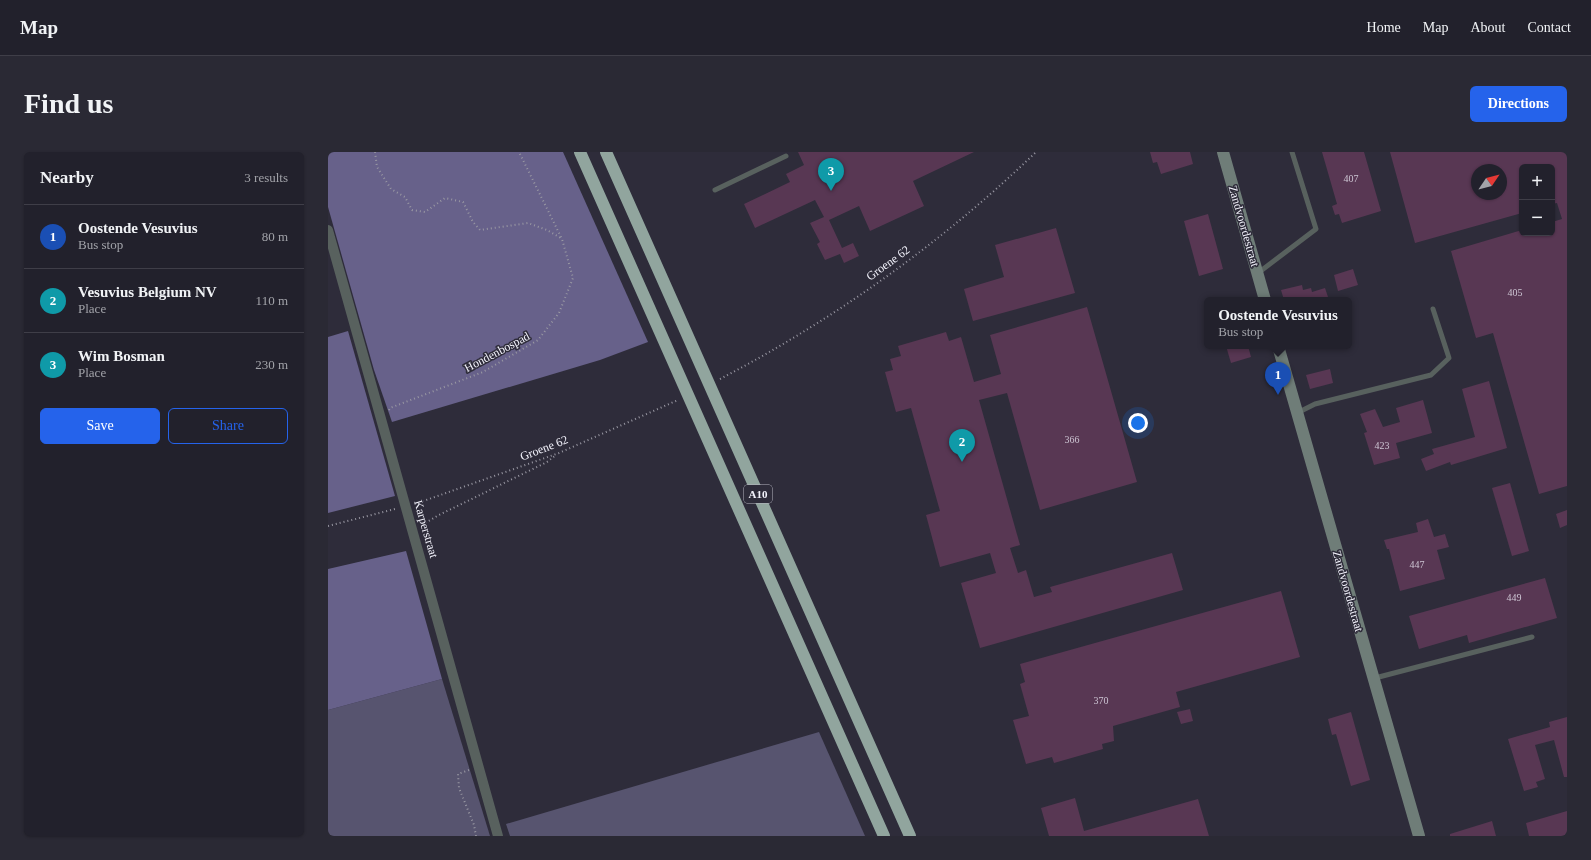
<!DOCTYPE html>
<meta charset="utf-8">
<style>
body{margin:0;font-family:Georgia,serif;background:#2a2934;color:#f1f3f6}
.controls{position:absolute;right:12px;top:12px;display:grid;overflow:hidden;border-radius:6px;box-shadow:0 1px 3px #0004}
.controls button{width:36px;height:36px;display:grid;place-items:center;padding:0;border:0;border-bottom:1px solid #3f3e48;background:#22212c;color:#f1f3f6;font:20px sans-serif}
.compass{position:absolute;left:1143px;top:12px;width:36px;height:36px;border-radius:50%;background:#22212c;box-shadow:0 1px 3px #0004;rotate:55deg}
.you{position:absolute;left:810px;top:271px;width:14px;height:14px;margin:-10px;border:3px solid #fff;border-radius:50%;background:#1a73e8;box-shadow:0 0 0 6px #1a73e833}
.badge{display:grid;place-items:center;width:26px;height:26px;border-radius:50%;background:#2563eb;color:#fff;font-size:13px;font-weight:700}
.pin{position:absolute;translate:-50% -33px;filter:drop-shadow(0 1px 2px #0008)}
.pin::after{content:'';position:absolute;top:21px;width:14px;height:12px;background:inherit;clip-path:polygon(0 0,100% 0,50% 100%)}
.popup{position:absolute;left:876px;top:145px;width:148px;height:52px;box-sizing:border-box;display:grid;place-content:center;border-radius:6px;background:#22212c;filter:drop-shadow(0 1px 3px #0005);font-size:13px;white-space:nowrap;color:#a2a3a9}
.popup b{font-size:15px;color:#f1f3f6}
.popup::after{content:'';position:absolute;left:50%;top:100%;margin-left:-8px;border:8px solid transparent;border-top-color:#22212c}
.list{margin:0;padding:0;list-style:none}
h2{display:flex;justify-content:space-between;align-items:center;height:52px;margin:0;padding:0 16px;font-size:17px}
h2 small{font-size:13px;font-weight:400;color:#a2a3a9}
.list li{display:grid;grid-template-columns:26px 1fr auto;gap:12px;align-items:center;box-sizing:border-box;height:64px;padding:0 16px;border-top:1px solid #3f3e48}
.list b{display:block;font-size:15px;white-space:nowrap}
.list p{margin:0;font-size:13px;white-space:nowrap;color:#a2a3a9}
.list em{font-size:13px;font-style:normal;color:#a2a3a9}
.actions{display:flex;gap:8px;padding:12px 16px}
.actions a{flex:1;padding:9px 0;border:1px solid #2563eb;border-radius:6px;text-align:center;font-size:14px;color:#2563eb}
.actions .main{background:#2563eb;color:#fff}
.map{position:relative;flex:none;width:1239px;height:684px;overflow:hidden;border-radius:6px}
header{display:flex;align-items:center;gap:24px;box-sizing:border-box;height:56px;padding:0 20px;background:#22212c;border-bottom:1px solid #3f3e48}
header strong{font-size:19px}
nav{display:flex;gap:22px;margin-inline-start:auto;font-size:14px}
.intro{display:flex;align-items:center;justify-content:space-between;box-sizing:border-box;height:96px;padding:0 24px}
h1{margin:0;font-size:28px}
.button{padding:10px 18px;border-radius:6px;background:#2563eb;color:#fff;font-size:14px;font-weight:700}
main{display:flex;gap:24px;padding:0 24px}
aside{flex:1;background:#22212c;border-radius:6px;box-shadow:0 1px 3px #0004}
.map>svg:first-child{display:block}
.green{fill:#57546f}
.forest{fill:#67618a}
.building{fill:#583753;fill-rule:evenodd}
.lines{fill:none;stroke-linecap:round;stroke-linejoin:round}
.path{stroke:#9998a3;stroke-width:2;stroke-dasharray:1 3;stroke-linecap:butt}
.lane{stroke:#58615e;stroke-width:5}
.street{stroke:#58615e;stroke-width:10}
.secondary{stroke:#6f7d78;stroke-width:12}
.highway{stroke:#91a59e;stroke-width:12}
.labels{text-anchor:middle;stroke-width:3;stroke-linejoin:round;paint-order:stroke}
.number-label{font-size:10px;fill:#ccc4d2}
.shield{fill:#2e2c3a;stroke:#b8b7c2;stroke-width:1}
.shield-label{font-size:11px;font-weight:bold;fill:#f3f3fc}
.street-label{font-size:12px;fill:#f3f3fc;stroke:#2e2c3a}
</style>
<header>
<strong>Map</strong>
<nav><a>Home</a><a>Map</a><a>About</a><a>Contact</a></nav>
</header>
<div class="intro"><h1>Find us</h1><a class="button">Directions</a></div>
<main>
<aside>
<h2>Nearby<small>3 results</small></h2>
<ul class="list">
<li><span class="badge" style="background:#1a4fb4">1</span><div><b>Oostende Vesuvius</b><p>Bus stop</p></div><em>80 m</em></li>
<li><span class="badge" style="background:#0f9aa8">2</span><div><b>Vesuvius Belgium NV</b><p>Place</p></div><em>110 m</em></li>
<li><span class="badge" style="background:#0f9aa8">3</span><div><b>Wim Bosman</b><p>Place</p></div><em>230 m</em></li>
</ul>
<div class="actions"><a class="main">Save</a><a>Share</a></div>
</aside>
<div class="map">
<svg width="1239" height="684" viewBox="0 0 1239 684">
<rect width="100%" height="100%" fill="#2e2c3a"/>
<g class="green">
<polygon points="114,527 162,684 0,684 0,558"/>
<polygon points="491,580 537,684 182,684 178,672"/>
</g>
<g class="forest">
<polygon points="0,0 235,0 320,190 272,208 64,270 46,218 0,55"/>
<polygon points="20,179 67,344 0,361 0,185"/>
<polygon points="78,399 114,527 0,558 0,417"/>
</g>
<g class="building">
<polygon points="470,0 646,0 585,29 596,54 542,79 531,54 501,68 514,96 525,91 531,104 516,111 512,102 497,108 489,92 492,90 482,71 496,65 487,48 427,76 416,52 462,30 458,22 476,13"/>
<polygon points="822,0 862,0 865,12 833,22 829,10 825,11"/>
<polygon points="994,0 1036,0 1053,59 1014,71 1011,62 1007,63 1004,54 1009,52"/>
<path d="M1062 0H1239V334L1211 342 1165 181 1148 186 1123 99 1194 78V81H1224V70L1234 67 1229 51 1224 52V15H1194V61L1087 91ZM1149 18H1173V42H1149Z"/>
<polygon points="880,62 895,117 871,124 856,69"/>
<polygon points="728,76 747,141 645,169 636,137 676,125 667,93"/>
<polygon points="1025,117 1030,133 1010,139 1006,123"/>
<polygon points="974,133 975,138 983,136 984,140 997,136 1001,148 956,148 953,138"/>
<polygon points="759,155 809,330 712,358 679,241 651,248 692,393 682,396 690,421 698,418 706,445 724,440 722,435 844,401 855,438 652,496 633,431 668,421 662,401 612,415 598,363 612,359 583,256 568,260 557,220 565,218 562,207 573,204 570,194 618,180 621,189 633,185 646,230 673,222 662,183"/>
<polygon points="898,194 920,194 923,205 903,211"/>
<polygon points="1002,217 1005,231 982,237 978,223"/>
<polygon points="1161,229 1179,296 1123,313 1122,310 1098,319 1093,307 1106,302 1104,297 1147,285 1134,237"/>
<polygon points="1095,248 1104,281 1068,291 1072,306 1046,313 1036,281 1039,280 1032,262 1047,257 1055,275 1072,270 1068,256"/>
<polygon points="1182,331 1201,399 1184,404 1164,336"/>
<polygon points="1239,358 1239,373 1232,376 1228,362"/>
<polygon points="1100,367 1106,385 1117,382 1121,395 1109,398 1117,427 1072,439 1061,397 1059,397 1056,388 1090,380 1088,371"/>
<polygon points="1217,426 1229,466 1141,491 1139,483 1091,497 1081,464"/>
<polygon points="953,439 972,505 848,540 852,555 785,574 786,589 774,592 775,597 726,611 724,605 698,612 685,568 701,564 692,532 697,530 692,512"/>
<polygon points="862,557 865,569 853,572 849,560"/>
<polygon points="1023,560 1042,628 1023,634 1008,582 1004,583 1000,567"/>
<polygon points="1239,565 1239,625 1236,625 1226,588 1207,593 1217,627 1208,630 1210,635 1196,639 1180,587 1222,575 1221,570"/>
<polygon points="747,646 756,679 870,647 881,684 721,684 713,656"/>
<polygon points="1239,659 1239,684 1201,684 1198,671"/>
<polygon points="1164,669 1168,684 1122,684 1122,682"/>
</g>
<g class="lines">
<g class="path">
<polyline points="47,0 49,15 63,37 77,45 84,58 97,60 117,46 135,50 145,70 152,78 200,71 219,78 233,86"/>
<path d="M392 227C507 167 615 90 708 0"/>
<polyline points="61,258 62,256 155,220 210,188 231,161 245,126 234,87 191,0"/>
<polyline points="87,352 231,301 350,248"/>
<polyline points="94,373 109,364 219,310 228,303"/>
<polyline points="0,374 67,357"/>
<polyline points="141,618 130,622 131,636 146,673 148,684"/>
</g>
<g class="lane">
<polyline points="387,38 458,4"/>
<polyline points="930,121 988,77 964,0"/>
<polyline points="969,261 987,252 1103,223 1121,206 1105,157"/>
<polyline points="1047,526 1204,485"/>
</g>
<polyline class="street" points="0,78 170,684"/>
<g class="secondary">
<polyline points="895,0 937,148"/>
<polyline points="950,194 1091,684"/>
</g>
<g class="highway">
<polyline points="252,0 556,684"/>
<polyline points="278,0 582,684"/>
</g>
</g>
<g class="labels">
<g class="number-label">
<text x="1023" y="30">407</text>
<text x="1187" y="144">405</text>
<text x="744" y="291">366</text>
<text x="1054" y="297">423</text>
<text x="1089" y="416">447</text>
<text x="1186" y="449">449</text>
<text x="773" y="552">370</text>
</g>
<rect class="shield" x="416" y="333" width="28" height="18" rx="3"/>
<g class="shield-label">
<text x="430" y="346">A10</text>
</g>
<g class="street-label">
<text transform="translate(916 74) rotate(74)" y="4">Zandvoordestraat</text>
<text transform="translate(560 111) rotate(-36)" y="4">Groene 62</text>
<text transform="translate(169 200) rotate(-28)" y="4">Hondenbospad</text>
<text transform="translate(216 296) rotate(-21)" y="4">Groene 62</text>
<text transform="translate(98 377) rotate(74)" y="4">Karperstraat</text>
<text transform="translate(1020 439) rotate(74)" y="4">Zandvoordestraat</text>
</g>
</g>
</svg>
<div class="controls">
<button>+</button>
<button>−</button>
</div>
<svg class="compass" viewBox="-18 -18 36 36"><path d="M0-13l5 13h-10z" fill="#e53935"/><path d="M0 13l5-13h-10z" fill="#a2a3a9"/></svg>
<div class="you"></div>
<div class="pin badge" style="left:950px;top:243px;background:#1a4fb4">1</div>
<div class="popup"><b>Oostende Vesuvius</b>Bus stop</div>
<div class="pin badge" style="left:634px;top:310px;background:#0f9aa8">2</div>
<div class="pin badge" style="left:503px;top:39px;background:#0f9aa8">3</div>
</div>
</main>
